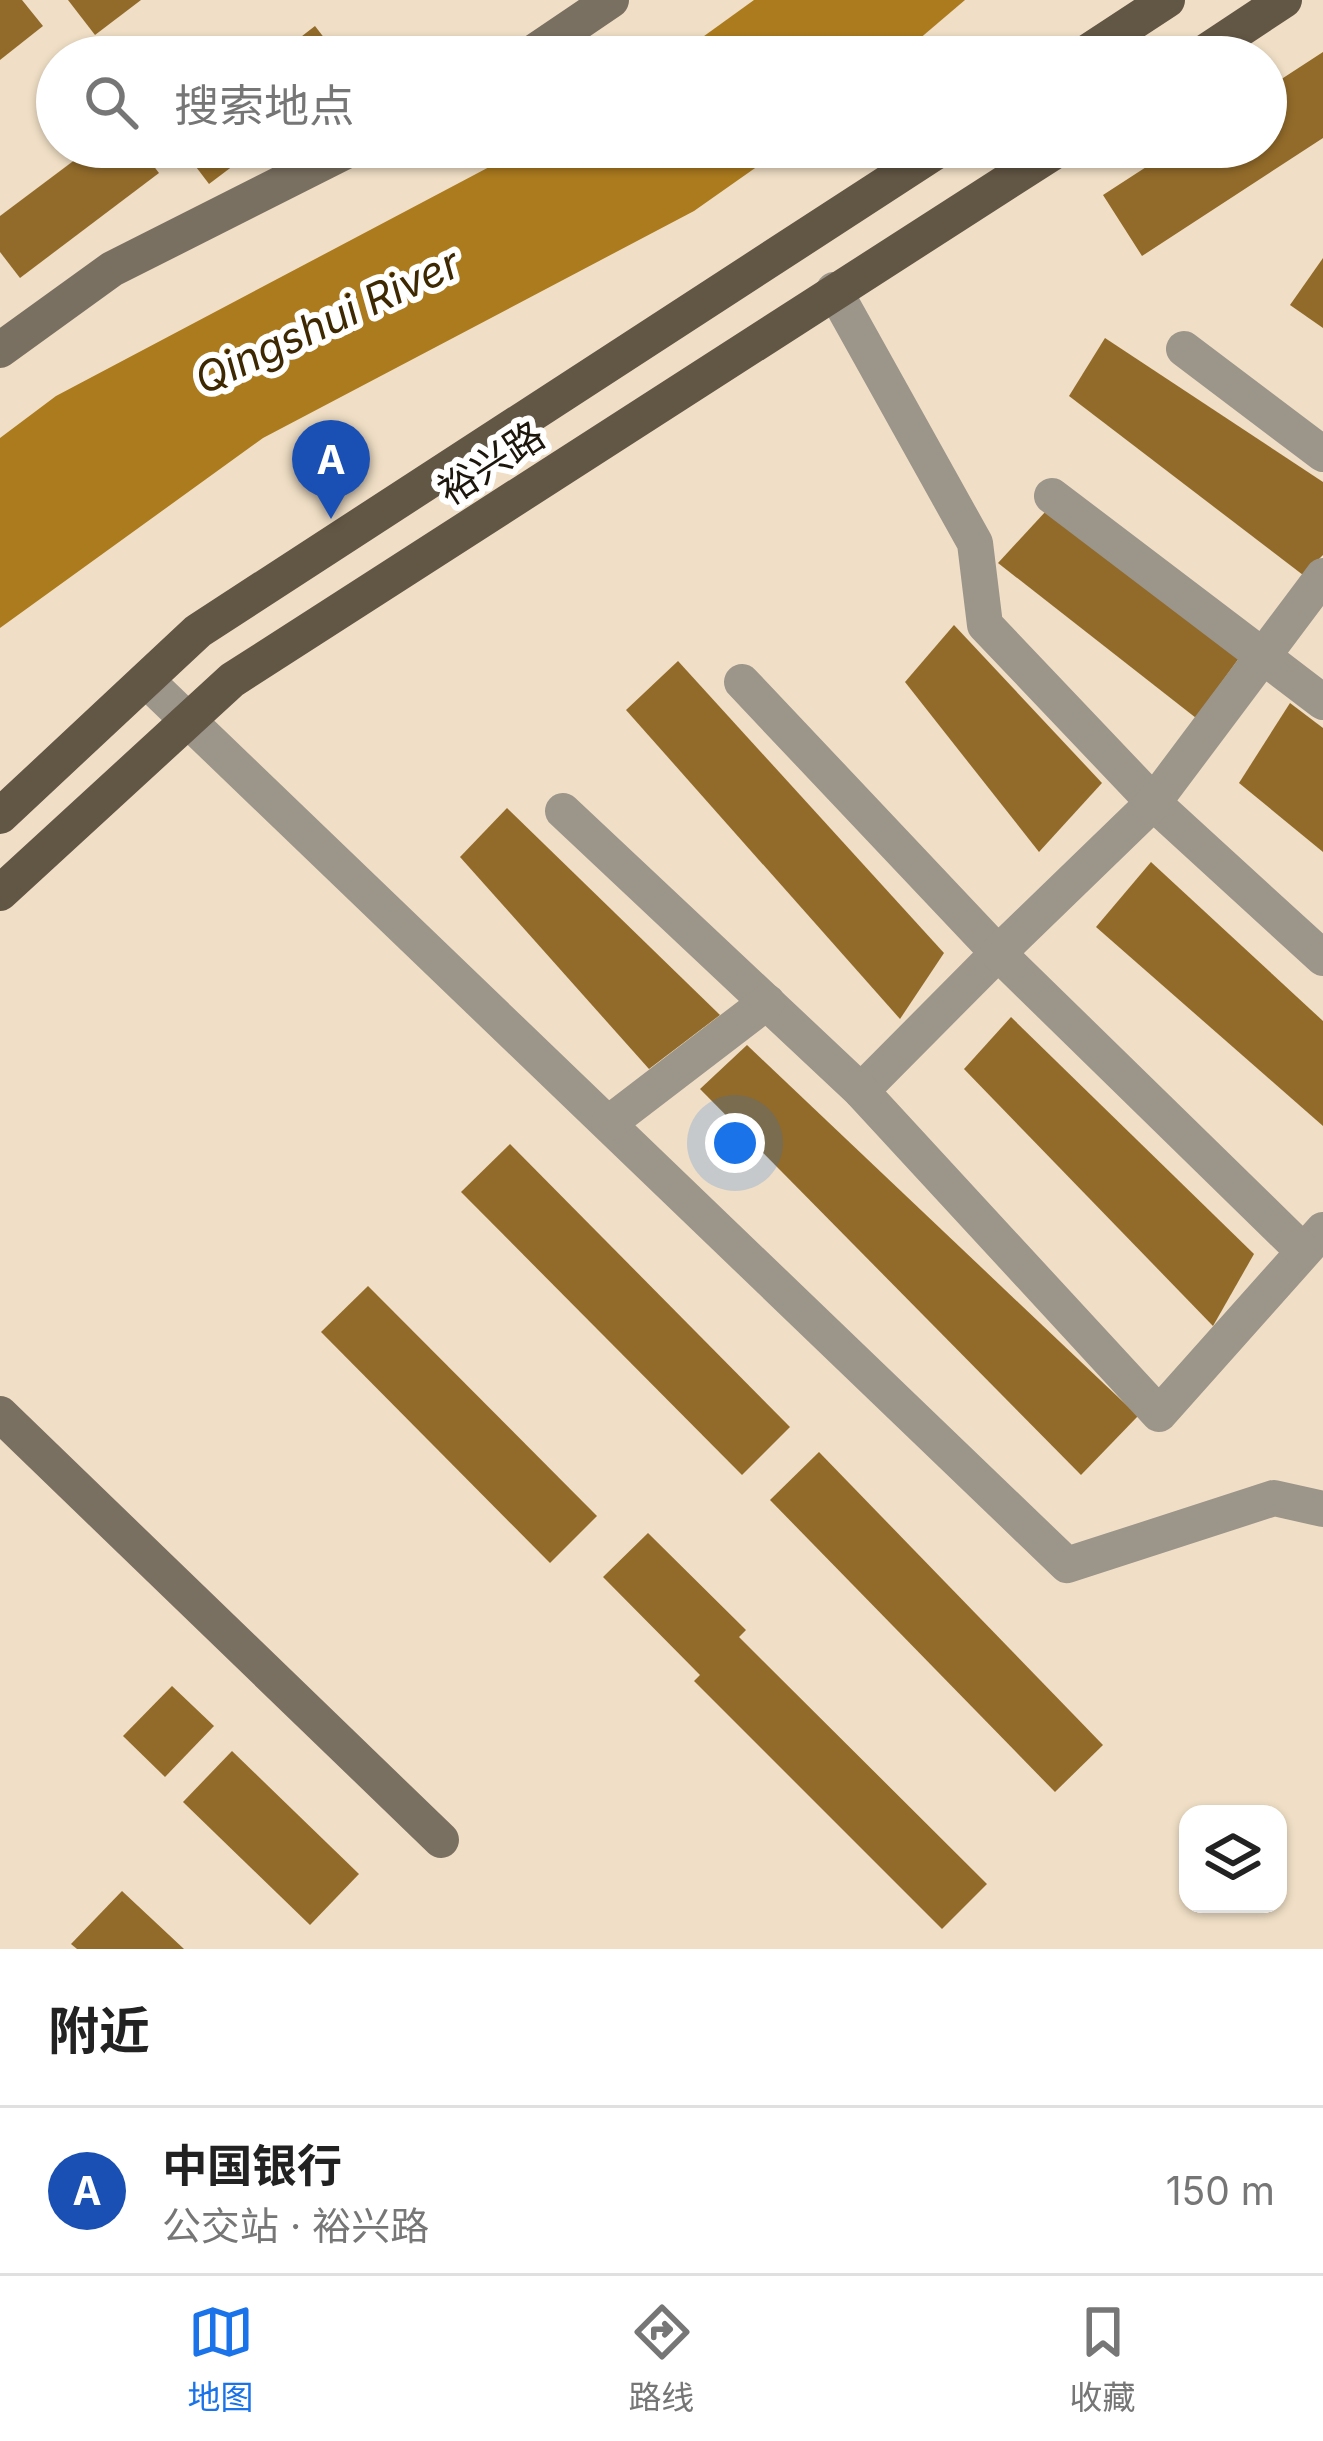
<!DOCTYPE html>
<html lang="zh">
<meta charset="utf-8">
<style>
body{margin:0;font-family:Inter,"Noto Sans SC",sans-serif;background:#f6f6f6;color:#222}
.controls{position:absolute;right:36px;bottom:36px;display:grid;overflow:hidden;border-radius:24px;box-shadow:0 3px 9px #0004}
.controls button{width:108px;height:108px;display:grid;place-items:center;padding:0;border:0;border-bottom:3px solid #e0e0e0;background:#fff;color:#222;font:60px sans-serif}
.you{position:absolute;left:735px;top:1143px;width:42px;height:42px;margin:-30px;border:9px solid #fff;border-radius:50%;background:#1a73e8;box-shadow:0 0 0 18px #1a73e833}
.badge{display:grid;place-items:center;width:78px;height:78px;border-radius:50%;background:#1a73e8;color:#fff;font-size:39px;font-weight:700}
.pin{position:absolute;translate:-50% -99px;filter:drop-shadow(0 3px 6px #0008)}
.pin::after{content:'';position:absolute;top:63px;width:42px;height:36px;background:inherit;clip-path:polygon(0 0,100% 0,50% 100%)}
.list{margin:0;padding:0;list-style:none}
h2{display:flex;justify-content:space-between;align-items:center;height:156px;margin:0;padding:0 48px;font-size:51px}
h2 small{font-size:39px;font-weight:400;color:#767676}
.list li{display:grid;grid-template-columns:78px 1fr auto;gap:36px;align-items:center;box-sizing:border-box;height:168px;padding:0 48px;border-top:3px solid #e0e0e0}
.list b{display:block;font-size:45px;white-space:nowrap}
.list p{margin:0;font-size:39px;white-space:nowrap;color:#767676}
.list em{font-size:39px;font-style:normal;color:#767676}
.icon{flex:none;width:66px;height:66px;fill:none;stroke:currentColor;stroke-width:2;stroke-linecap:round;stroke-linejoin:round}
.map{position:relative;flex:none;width:1323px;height:1949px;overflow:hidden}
.search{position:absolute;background:#fff;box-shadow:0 3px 9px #0004;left:36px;right:36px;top:36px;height:132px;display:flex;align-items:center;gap:30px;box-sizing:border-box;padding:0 42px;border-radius:66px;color:#767676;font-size:45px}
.sheet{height:324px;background:#fff}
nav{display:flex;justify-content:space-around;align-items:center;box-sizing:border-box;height:168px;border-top:3px solid #e0e0e0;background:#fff;font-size:33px;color:#767676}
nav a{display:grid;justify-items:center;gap:6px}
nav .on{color:#1a73e8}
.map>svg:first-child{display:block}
.water{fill:#ac7b1e}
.building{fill:#926b2a}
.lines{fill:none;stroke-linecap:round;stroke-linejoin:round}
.street{stroke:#9c958a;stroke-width:36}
.secondary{stroke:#7a7061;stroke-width:36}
.primary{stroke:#625644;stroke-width:36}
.labels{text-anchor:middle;stroke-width:12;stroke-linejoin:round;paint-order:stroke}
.street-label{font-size:39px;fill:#1c160d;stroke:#fff}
.water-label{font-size:42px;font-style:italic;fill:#3d2802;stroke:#fff}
</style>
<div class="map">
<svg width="1323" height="1949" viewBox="0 0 1323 1949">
<rect width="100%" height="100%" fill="#f0dfc6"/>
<g class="water">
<polygon points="754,0 965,0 898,57 675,57"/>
<polygon points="527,147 785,147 694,211 263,438 0,628 0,438 56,396"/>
</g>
<g class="building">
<polygon points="0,0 22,0 43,26 0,60"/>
<polygon points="68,0 141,0 95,35"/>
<polygon points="315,26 339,57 275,57"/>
<polygon points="1323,52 1323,138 1142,256 1103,195 1177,147 1266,147 1266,89"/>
<polygon points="92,147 139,147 159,173 20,278 0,252 0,216"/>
<polygon points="181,147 258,147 209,184"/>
<polygon points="1323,258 1323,328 1290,305"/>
<polygon points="1105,338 1323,482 1323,555 1303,575 1069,396"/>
<polygon points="1046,511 1242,654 1196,718 998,563"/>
<polygon points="954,625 1102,783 1039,852 905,682"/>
<polygon points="678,661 944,953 900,1019 626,710"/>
<polygon points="1290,703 1323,728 1323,852 1239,783"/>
<polygon points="507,808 720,1015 649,1069 460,857"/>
<polygon points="1151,862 1323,1021 1323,1126 1096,927"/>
<polygon points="1011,1017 1254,1254 1213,1326 964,1069"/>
<polygon points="747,1045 1138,1416 1081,1475 700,1089"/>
<polygon points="510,1144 790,1427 742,1475 461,1192"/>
<polygon points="368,1286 597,1516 550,1563 321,1332"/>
<polygon points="819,1452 1103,1745 1055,1792 770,1500"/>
<polygon points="648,1533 746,1630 739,1637 987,1884 942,1929 694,1681 700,1675 603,1577"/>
<polygon points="172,1686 214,1726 165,1777 123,1736"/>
<polygon points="232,1751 359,1874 310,1925 183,1802"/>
<polygon points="122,1891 184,1949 77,1949 71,1944"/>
</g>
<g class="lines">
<g class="street">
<polyline points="834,290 975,543 985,625 1159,808 1323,958"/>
<polyline points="1184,349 1323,454"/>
<polyline points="1052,496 1323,702"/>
<polyline points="146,680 1067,1565 1274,1498 1323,1509"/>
<polyline points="742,682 998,953 861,1091"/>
<polyline points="563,811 861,1091 1159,1414 1323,1230"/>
<polyline points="609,1123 767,1002"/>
<polyline points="1303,1251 998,953 1153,803 1323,576"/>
</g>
<g class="secondary">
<polyline points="527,57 611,0"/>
<polyline points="0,350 112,269 354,147"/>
<polyline points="0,1414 441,1840"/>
</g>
<g class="primary">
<polyline points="1080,57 1167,0"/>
<polyline points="1198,57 1284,0"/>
<polyline points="0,816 198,631 943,147"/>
<polyline points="0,893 232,680 1061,147"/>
</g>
</g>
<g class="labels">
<g class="street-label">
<text transform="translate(491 463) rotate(-33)" y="14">裕兴路</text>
</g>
<g class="water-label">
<text transform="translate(327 321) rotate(-25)" y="15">Qingshui River</text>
</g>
</g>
</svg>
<div class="controls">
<button><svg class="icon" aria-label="layers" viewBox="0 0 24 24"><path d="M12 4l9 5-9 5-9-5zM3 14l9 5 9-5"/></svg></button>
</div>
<div class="you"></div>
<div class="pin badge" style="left:331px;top:519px;background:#1a4fb4">A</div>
<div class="search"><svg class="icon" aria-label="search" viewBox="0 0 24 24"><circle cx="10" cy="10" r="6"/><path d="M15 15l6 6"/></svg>搜索地点</div>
</div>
<section class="sheet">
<h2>附近<small></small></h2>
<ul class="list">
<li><span class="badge" style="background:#1a4fb4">A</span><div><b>中国银行</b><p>公交站 · 裕兴路</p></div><em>150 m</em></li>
</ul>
</section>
<nav>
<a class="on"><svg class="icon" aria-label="map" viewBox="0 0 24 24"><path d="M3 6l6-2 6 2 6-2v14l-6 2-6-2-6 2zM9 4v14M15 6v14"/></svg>地图</a>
<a><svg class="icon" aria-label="directions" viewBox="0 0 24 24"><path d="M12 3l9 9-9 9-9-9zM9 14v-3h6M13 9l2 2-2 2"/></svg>路线</a>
<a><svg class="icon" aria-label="saved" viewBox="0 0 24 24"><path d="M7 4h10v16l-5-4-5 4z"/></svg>收藏</a>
</nav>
